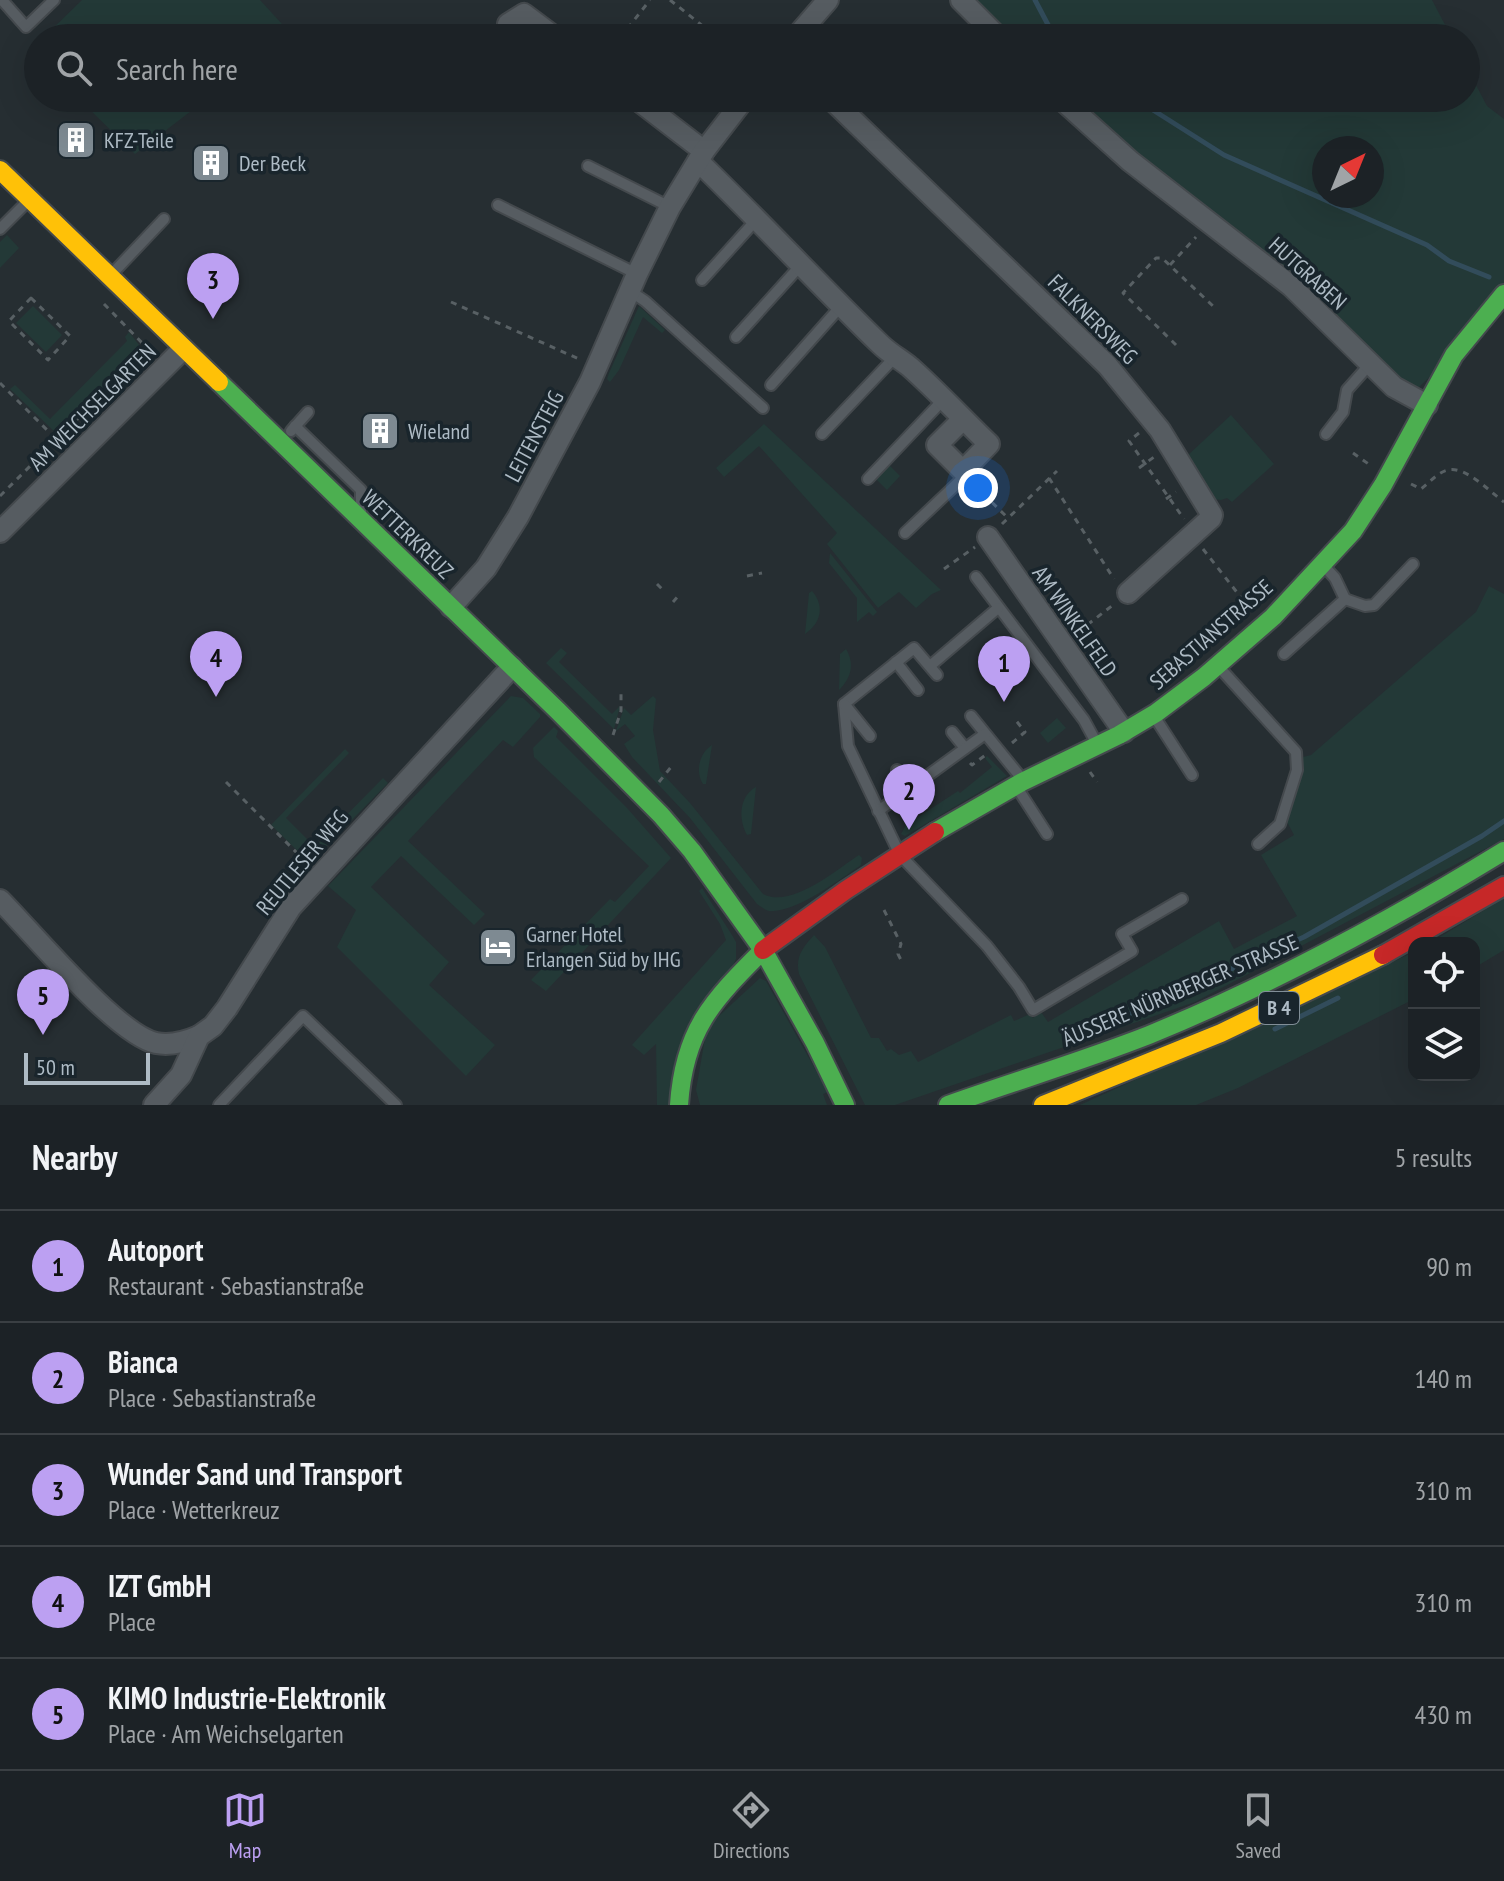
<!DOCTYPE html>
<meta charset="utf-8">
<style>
body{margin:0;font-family:"PT Sans Narrow",sans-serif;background:#292f32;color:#f1f3f6}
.controls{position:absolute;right:24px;bottom:24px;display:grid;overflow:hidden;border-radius:16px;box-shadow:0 8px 32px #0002}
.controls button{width:72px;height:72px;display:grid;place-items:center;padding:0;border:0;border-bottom:2px solid #3a3f43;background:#1c2226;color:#f1f3f6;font:40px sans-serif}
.compass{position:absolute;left:1312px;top:136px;width:72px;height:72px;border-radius:50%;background:#1c2226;box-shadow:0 8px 32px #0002;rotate:43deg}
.scale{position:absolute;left:24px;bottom:20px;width:126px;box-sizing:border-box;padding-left:8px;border:4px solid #aebbc5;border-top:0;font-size:22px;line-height:28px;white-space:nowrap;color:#aebbc5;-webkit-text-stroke:6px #19252c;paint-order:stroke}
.you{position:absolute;left:978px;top:488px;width:28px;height:28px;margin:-20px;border:6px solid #fff;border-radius:50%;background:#1a73e8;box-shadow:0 0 0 12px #1a73e833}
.badge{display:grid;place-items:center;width:52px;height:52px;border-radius:50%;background:#bca0f2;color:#111;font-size:26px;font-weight:700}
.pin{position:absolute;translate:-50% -66px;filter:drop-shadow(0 2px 4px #0008)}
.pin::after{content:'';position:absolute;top:42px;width:28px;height:24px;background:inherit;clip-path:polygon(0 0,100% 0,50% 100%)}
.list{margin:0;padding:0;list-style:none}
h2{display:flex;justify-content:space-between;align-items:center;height:104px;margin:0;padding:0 32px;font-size:34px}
h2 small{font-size:26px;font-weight:400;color:#a0a4a7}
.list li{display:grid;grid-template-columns:52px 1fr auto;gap:24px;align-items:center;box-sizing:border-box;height:112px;padding:0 32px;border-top:2px solid #3a3f43}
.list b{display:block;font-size:30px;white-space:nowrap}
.list p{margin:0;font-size:26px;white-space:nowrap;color:#a0a4a7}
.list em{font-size:26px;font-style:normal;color:#a0a4a7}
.icon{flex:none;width:44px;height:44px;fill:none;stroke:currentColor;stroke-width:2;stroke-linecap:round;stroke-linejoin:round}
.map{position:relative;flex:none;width:1504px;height:1105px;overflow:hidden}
.search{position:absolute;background:#1c2226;box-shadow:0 8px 32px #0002;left:24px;right:24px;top:24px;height:88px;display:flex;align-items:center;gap:20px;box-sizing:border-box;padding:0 28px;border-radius:44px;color:#a0a4a7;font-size:30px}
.sheet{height:664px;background:#1c2226}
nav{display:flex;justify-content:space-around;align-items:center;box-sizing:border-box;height:112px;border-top:2px solid #3a3f43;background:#1c2226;font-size:22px;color:#a0a4a7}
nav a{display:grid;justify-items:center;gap:4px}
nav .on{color:#bca0f2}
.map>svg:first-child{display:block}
.green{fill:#233937;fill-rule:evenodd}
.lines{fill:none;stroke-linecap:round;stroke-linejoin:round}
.stream{stroke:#324c5b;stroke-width:5}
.lane-casing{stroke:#44494d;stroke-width:14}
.street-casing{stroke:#44494d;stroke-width:24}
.fast-casing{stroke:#44494d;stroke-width:22}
.slow-casing{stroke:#44494d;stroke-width:22}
.jam-casing{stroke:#44494d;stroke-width:22}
.path{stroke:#586064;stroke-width:3;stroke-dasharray:6 6;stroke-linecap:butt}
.lane{stroke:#565c61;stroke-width:10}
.street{stroke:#565c61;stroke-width:20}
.fast{stroke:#4caf50;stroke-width:18}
.slow{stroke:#ffc107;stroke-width:18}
.jam{stroke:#c62828;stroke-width:18}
.labels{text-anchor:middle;stroke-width:7;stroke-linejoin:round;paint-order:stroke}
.shield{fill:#19252c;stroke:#818e97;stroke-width:2}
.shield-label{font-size:20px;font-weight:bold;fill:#aebbc5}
.poi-label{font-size:22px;fill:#aebbc5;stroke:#19252c;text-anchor:start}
.street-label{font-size:22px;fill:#aebbc5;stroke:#19252c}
</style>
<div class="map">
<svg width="1504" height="1105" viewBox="0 0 1504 1105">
<rect width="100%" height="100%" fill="#262e32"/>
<g class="green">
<polygon points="82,0 260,0 292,35 288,38 43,38"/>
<polygon points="972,0 1432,0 1452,38 1009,38"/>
<path d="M1466 66 1487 106 1504 119V305L1418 388 1407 386 1070 98H1466ZM1324 148H1372V196H1324Z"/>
<polygon points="78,98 208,98 135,154"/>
<polygon points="7,235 19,248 0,268 0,242"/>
<polygon points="33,306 62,335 46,352 16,323"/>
<polygon points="639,306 665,330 662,333 643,317 619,370 610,382 607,379 609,373"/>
<polygon points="129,332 139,345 138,355 58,435 10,389 15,385 50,419 127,341 125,337"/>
<polygon points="1231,415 1274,464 1232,502 1227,498 1221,500 1213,499 1187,456"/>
<polygon points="764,424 941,590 932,594 916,608 899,592 878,608 827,544 837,533 759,446 724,477 716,468"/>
<polygon points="889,465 900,476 887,490 876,479"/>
<polygon points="830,553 877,612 873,616 869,612 857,622 857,598 829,563"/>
<path d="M1489 586 1504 594V839L1195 1002 895 1105H865L799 974C795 957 803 947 814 935L825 947 871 1038H879L887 1051 891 1049 899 1055 911 1051 918 1062 1011 1015 1014 1021 1030 1014 1033 1018 1041 1012 1048 1022 1219 921 1234 949 1297 916 1261 855 1294 835 1285 818 1303 757 1311 755 1476 612Z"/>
<path d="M812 591C825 606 821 623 805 634L809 593Z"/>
<polygon points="561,648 567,653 559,662 612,714 620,706 614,729 546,663"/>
<path d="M846 649C855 664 851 678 839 690L840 654Z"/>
<polygon points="511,696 523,698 540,714 540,717 513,747 503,740 408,841 485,914 474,925 401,856 371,887 449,962 429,985 495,1045 466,1076 337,947 356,910 328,886"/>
<path d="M653 696 656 699 653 730 660 771 690 803 763 894C791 909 836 870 859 855L862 858 861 865C839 880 801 909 774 911 767 912 763 908 757 904L690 818 632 757 624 744 635 736 625 724 616 731 624 708 631 715Z"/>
<polygon points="1057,718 1066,728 1048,743 1040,733"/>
<polygon points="554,727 558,731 556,737 627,808 671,858 546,991 531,980 610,899 615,902 649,866 534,757 533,748"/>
<path d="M712 745 706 784H703C695 772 699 753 712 745Z"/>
<polygon points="345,749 349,753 286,818 315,847 383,778 388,783 310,863 271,825"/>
<polygon points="987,756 1007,776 905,836 901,834 906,825 958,791 960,793 992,767 985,758"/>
<path d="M756 787 751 834 747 835C738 819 739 796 756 787Z"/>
<polygon points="702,888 732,935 736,942 736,959 671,1105 657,1105 656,1044 644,1055 632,1045 726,940 720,924 699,891"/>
<polygon points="1504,898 1504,950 1474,968 1474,943 1430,943"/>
<polygon points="1414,952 1414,999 1238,1088 1196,1105 1080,1105"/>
<polygon points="760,978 766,981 828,1092 823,1094 827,1105 700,1105 696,1090 707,1027"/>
</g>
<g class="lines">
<g class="stream">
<polyline points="1035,0 1055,38"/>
<polyline points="1134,98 1224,155 1427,245 1449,261 1489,277"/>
<polyline points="1275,1029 1338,998"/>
<polyline points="1093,1030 1304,937 1482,836 1504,821"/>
</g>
<defs>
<g id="lane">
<polyline points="2,0 26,27 54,0"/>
<polyline points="588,166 670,207"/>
<polyline points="498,205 637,274"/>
<polyline points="0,229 28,201"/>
<polyline points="110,276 164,219"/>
<polyline points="702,280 757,219"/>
<polyline points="630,291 645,301 763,408"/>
<polyline points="736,337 800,266"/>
<polyline points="771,385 841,306"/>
<polyline points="295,426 361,490 361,511"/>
<polyline points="291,431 308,412"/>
<polyline points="822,434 895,357"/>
<polyline points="1326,434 1343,412 1347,390 1370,364"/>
<polyline points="868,479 943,400"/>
<polyline points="905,533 963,478 963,471"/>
<polyline points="976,577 1084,720 1097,744"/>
<polyline points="1345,599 1365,606 1374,605 1413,564"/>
<polyline points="1284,654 1345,599 1335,578 1324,566"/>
<polyline points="896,662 918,690"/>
<polyline points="930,666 998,608"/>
<polyline points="1219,667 1296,752 1297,770 1280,824 1258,844"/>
<polyline points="844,704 848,746 900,855 987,946 1019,987 1033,1010 1132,951 1122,934 1182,899"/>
<polyline points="844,704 914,648 937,675"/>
<polyline points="845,705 870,736"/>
<polyline points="971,716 1023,780"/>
<polyline points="1154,716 1192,775"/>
<polyline points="952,732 965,748"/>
<polyline points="897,770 912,787 985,734"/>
<polyline points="1016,786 1047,834"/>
<polyline points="878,811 912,787"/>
<polyline points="219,1105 303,1016 396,1105"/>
</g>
<g id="street">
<polyline points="961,0 999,38"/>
<polyline points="508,24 524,14 556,38"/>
<polyline points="795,38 828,0"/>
<polyline points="635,98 704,151"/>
<polyline points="830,98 1107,365 1160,430 1212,515 1211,518 1128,593"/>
<polyline points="1060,98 1130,161 1291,286 1394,387 1427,405"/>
<path d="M698 161C760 221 818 284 880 344 889 353 900 359 910 367 937 391 963 419 989 444L963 471 937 445 963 419"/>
<polyline points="0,532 183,349"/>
<polyline points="988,537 1124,732"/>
<polyline points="451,607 486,568 518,517 590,382 637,274 670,207 704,151 745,98"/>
<path d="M0 900C32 932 117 1035 156 1043 171 1046 185 1042 199 1036"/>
<polyline points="154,1105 181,1075 199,1036 213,1026 227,1008 291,907 512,667"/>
</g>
<g id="fast">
<polyline points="219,382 558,711 661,815 692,851 763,950 815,1043 845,1105"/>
<polyline points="935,832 1022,782 1119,735 1156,713 1204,677 1273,617 1353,531 1383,485 1454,355 1504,294"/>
<path d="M679 1105C684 1030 712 1001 763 950"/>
<path d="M948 1105C1015 1081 1083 1061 1149 1035 1273 984 1390 921 1504 851"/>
</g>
<g id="slow">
<polyline points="0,170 219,382"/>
<polyline points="1043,1105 1221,1033 1383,955"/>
</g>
<g id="jam">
<polyline points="763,950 846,890 935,832"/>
<polyline points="1383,955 1504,886"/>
</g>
</defs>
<use href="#lane" class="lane-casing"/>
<use href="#street" class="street-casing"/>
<use href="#fast" class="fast-casing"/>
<use href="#slow" class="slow-casing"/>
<use href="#jam" class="jam-casing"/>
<g class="path">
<polyline points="670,0 718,38"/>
<polyline points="620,38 650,0"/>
<polyline points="1170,265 1196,237"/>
<polygon points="31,298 70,336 48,360 9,321"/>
<polyline points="451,302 579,359"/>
<polyline points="104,304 152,353"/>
<polyline points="1176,345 1123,293 1156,258 1162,258 1213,306"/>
<polyline points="0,383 57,440"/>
<polyline points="1139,433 1129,441 1184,519"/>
<polyline points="1353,453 1370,465"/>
<polyline points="1139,468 1154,457"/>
<polyline points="1049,478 1114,579"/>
<path d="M1411 484 1421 489C1429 483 1438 472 1448 470 1466 466 1490 492 1504 502"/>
<polyline points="975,486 1007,517"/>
<polyline points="0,496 148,349"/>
<polyline points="1166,499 1176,492"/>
<polyline points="1002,524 1057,471"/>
<polyline points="1203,549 1250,609"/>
<polyline points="944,569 975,547"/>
<polyline points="747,576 762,573"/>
<polyline points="657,584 662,589"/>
<polyline points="673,602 679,595"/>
<polyline points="1078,632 1113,605"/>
<polyline points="613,735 621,711 621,691"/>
<polyline points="1012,743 1025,732 1014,718"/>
<polyline points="970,763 972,765 987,754"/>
<polyline points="1090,772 1097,782"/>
<polyline points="226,782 308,864"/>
<polyline points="659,782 671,767"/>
<polyline points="884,910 901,944 898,954 902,962"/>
</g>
<use href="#lane" class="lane"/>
<use href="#street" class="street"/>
<use href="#fast" class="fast"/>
<use href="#slow" class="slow"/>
<use href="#jam" class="jam"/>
</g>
<defs>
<symbol id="building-square" viewBox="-11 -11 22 22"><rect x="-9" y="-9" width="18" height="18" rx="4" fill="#7e8a92" stroke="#19252c"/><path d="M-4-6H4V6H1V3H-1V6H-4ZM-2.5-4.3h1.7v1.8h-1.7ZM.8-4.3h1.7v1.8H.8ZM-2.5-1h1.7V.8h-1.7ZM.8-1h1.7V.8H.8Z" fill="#fff"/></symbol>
<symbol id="hotel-square" viewBox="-11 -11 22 22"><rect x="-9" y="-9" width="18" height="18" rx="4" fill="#7e8a92" stroke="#19252c"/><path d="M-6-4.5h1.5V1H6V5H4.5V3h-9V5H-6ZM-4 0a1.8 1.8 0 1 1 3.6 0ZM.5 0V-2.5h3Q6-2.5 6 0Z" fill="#fff"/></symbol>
</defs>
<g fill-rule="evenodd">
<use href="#building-square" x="54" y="118" width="44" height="44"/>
<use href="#building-square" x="189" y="141" width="44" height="44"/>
<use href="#building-square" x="358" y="409" width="44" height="44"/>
<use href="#hotel-square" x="476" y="925" width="44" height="44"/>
</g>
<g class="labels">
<rect class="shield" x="1259" y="992" width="40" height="32" rx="6"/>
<g class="shield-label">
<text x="1279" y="1015">B 4</text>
</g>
<g class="poi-label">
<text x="104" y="148">KFZ-Teile</text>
<text x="239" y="171">Der Beck</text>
<text x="408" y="439">Wieland</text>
<text x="526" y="942">Garner Hotel<tspan x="526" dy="25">Erlangen Süd by IHG</tspan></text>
</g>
<g class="street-label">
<text transform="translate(1308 273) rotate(42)" y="8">HUTGRABEN</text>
<text transform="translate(1093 319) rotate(45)" y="8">FALKNERSWEG</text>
<text transform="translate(92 407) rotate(-45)" y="8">AM WEICHSELGARTEN</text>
<text transform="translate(534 436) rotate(-62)" y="8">LEITENSTEIG</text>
<text transform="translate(408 534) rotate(44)" y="8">WETTERKREUZ</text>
<text transform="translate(1075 621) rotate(55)" y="8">AM WINKELFELD</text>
<text transform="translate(1211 634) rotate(-41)" y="8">SEBASTIANSTRASSE</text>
<text transform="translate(302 862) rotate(-50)" y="8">REUTLESER WEG</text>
<text transform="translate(1180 990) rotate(-23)" y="8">ÄUSSERE NÜRNBERGER STRASSE</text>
</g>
</g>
</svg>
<div class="controls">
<button><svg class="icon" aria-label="locate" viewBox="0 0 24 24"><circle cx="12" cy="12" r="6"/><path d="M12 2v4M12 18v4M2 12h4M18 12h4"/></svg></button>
<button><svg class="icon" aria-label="layers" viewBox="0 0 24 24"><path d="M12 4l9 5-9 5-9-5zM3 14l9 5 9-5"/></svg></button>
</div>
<svg class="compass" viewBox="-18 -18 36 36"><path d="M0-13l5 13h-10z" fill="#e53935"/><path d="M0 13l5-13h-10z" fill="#a0a4a7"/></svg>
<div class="scale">50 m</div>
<div class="you"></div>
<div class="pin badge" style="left:1004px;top:702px">1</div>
<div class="pin badge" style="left:909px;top:830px">2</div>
<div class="pin badge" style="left:213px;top:319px">3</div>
<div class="pin badge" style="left:216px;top:697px">4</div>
<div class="pin badge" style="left:43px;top:1035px">5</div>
<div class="search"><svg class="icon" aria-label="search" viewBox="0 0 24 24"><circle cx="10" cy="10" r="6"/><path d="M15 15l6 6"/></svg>Search here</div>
</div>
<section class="sheet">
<h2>Nearby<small>5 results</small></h2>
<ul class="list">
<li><span class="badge">1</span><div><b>Autoport</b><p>Restaurant · Sebastianstraße</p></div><em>90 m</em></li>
<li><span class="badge">2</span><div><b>Bianca</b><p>Place · Sebastianstraße</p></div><em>140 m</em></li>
<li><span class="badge">3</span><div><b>Wunder Sand und Transport</b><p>Place · Wetterkreuz</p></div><em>310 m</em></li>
<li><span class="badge">4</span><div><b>IZT GmbH</b><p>Place</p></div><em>310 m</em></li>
<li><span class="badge">5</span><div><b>KIMO Industrie-Elektronik</b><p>Place · Am Weichselgarten</p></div><em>430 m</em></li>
</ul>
</section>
<nav>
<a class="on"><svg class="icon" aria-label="map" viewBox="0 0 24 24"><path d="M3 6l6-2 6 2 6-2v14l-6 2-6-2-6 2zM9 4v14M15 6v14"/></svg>Map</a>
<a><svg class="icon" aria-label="directions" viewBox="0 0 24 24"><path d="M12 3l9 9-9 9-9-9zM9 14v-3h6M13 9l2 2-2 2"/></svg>Directions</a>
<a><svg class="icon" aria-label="saved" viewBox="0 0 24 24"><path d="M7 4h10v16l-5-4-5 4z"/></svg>Saved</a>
</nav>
